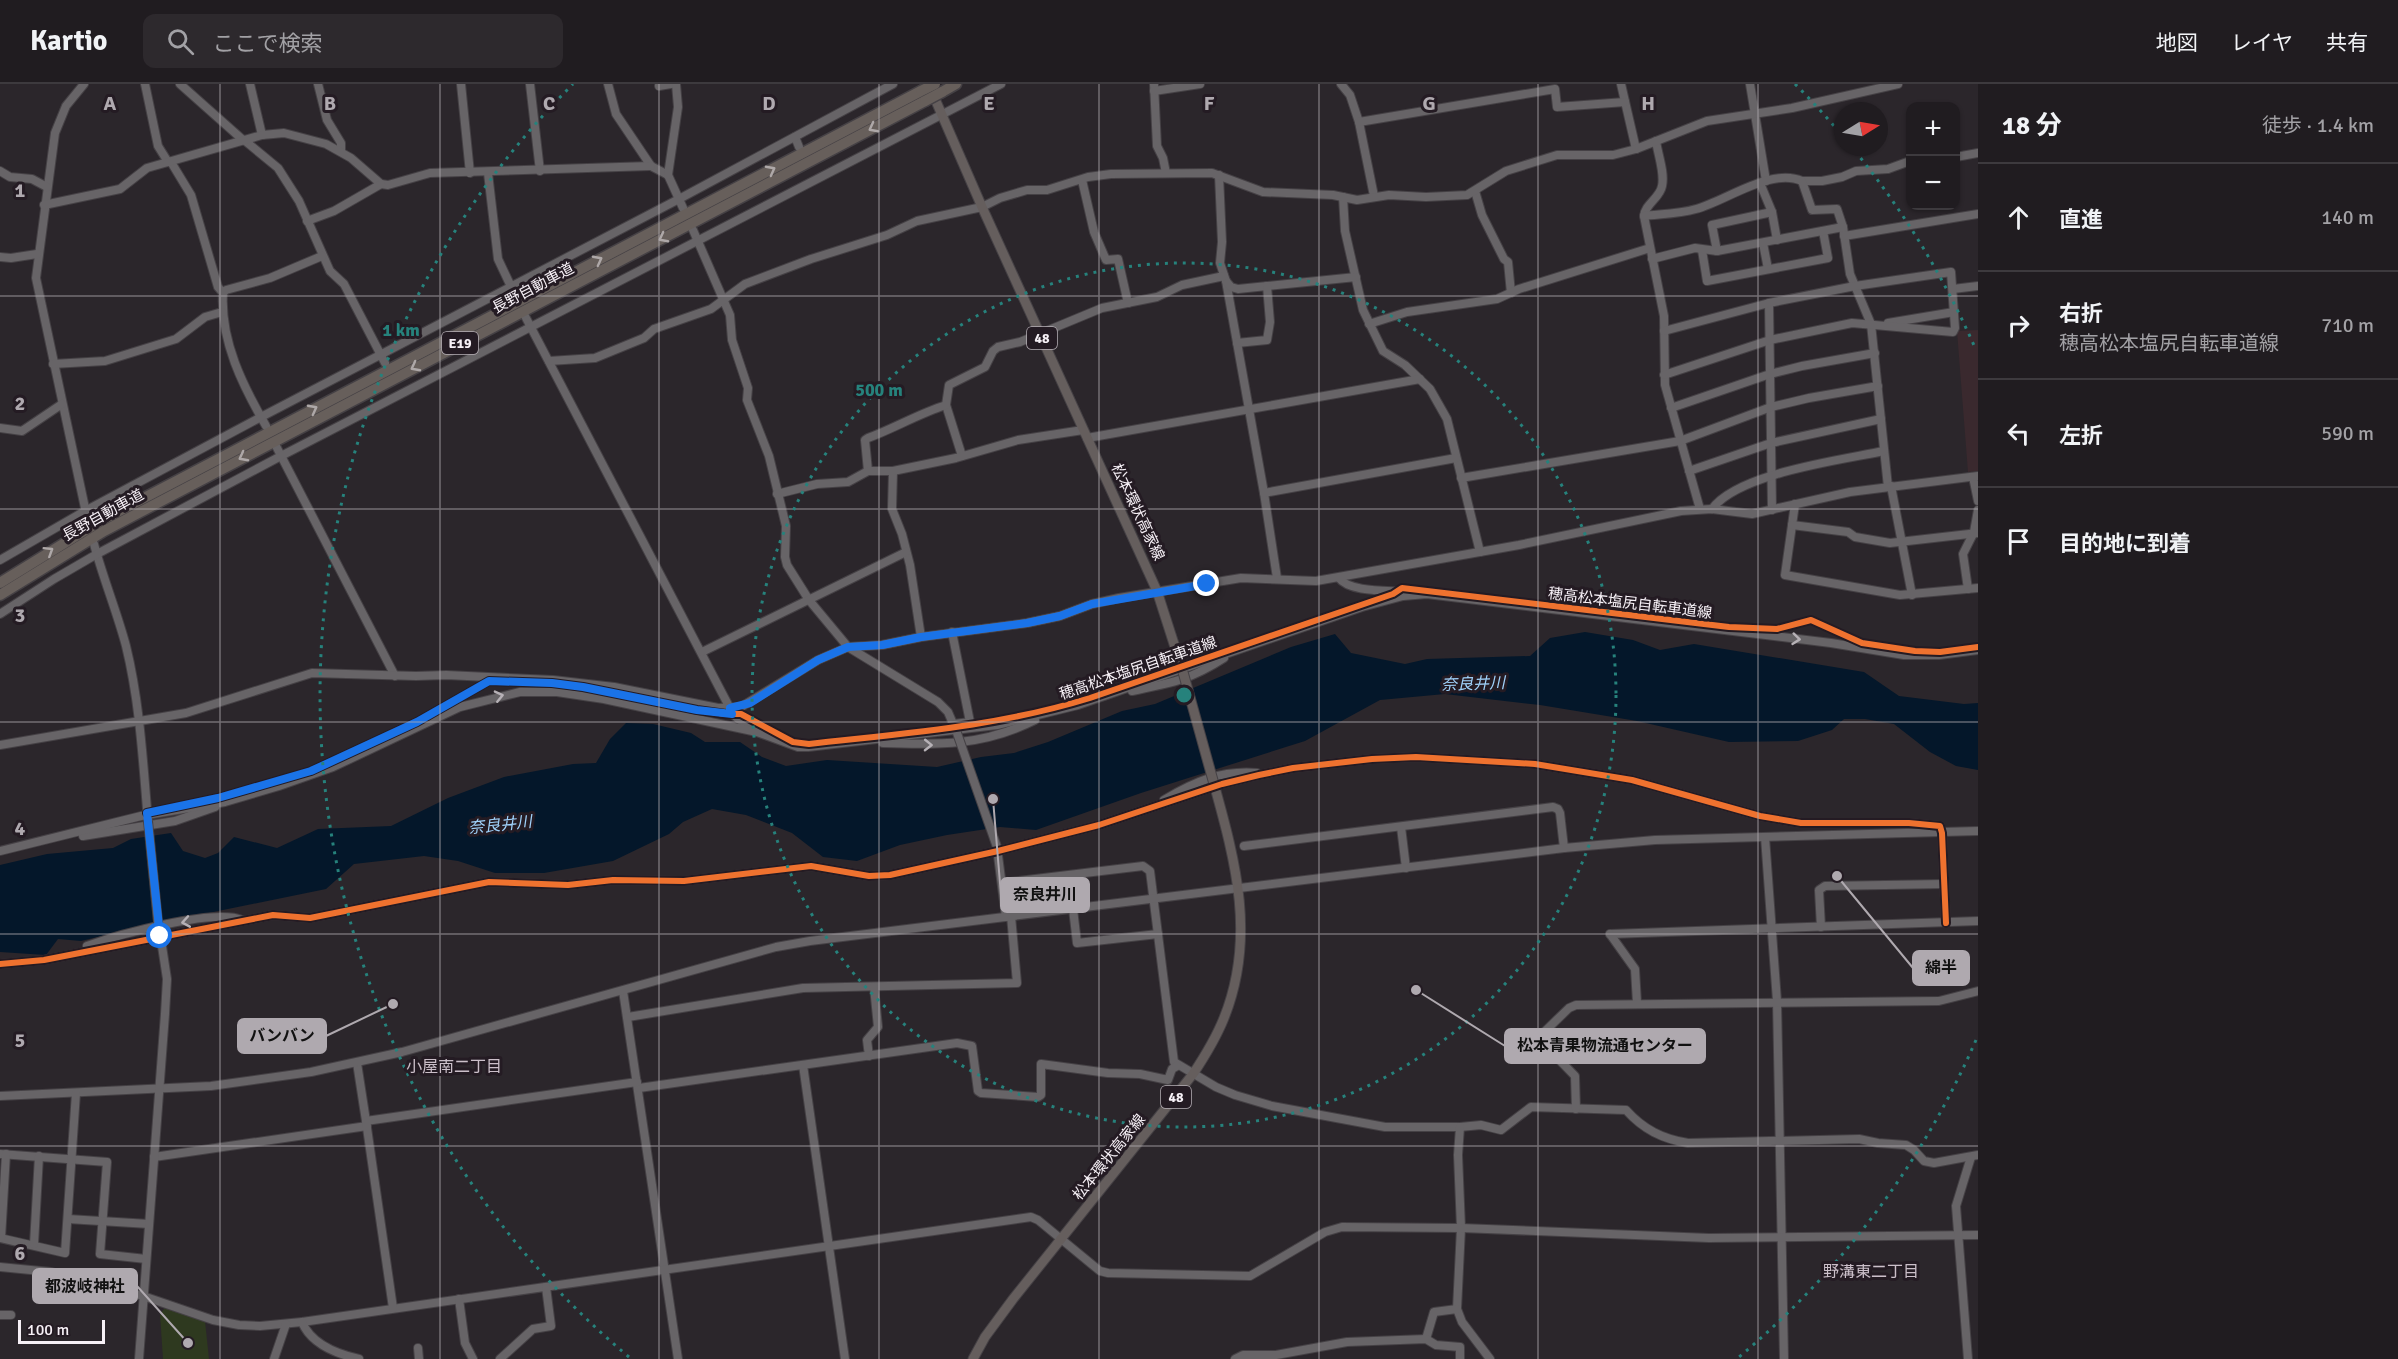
<!DOCTYPE html>
<html lang="ja">
<meta charset="utf-8">
<style>
body{margin:0;font-family:Signika,"Noto Sans JP",sans-serif;background:#2d292d;color:#f1f3f6}
.controls{position:absolute;right:18px;top:18px;display:grid;overflow:hidden;border-radius:12px;box-shadow:0 2px 4px #0004}
.controls button{width:54px;height:54px;display:grid;place-items:center;padding:0;border:0;border-bottom:2px solid #3d3a3e;background:#201c20;color:#f1f3f6;font:30px sans-serif}
.compass{position:absolute;left:1834px;top:18px;width:54px;height:54px;border-radius:50%;background:#201c20;box-shadow:0 2px 4px #0004;rotate:79deg}
.scale{position:absolute;left:18px;bottom:15px;width:87px;box-sizing:border-box;padding-left:6px;border:3px solid #f6f0f6;border-top:0;font-size:16px;line-height:21px;white-space:nowrap;color:#f6f0f6;-webkit-text-stroke:4px #241b23;paint-order:stroke}
.stop{position:absolute;width:18px;height:18px;margin:-14px;border:4px solid #1a73e8;border-radius:50%;background:#fff}
.stop.end{background:#1a73e8;border-color:#fff;box-shadow:0 2px 6px #0008}
.list{margin:0;padding:0;list-style:none}
h2{display:flex;justify-content:space-between;align-items:center;height:78px;margin:0;padding:0 24px;font-size:26px}
h2 small{font-size:20px;font-weight:400;color:#a2a1a5}
.list li{display:grid;grid-template-columns:39px 1fr auto;gap:18px;align-items:center;box-sizing:border-box;height:108px;padding:0 24px;border-top:2px solid #3d3a3e}
.list b{display:block;font-size:22px;white-space:nowrap}
.list p{margin:0;font-size:20px;white-space:nowrap;color:#a2a1a5}
.list em{font-size:20px;font-style:normal;color:#a2a1a5}
.icon{flex:none;width:33px;height:33px;fill:none;stroke:currentColor;stroke-width:2;stroke-linecap:round;stroke-linejoin:round}
.map{position:relative;flex:none;width:1978px;height:1275px;overflow:hidden}
header{display:flex;align-items:center;gap:36px;box-sizing:border-box;height:84px;padding:0 30px;background:#201c20;border-bottom:2px solid #3d3a3e}
header strong{font-size:28px}
nav{display:flex;gap:33px;margin-inline-start:auto;font-size:21px}
.search{width:420px;height:54px;background:#2d292d;display:flex;align-items:center;gap:15px;box-sizing:border-box;padding:0 21px;border-radius:12px;color:#a2a1a5;font-size:22px}
main{display:flex}
aside{flex:1;background:#201c20}
.map>svg:first-child{display:block}
.industrial{fill:#3a292e}
.green{fill:#2e391f}
.water{fill:#04172a}
.lines{fill:none;stroke-linecap:round;stroke-linejoin:round}
.minor-casing{stroke:#454145;stroke-width:10}
.major-casing{stroke:#454145;stroke-width:11}
.highway-casing{stroke:#454145;stroke-width:13}
.minor{stroke:#676467;stroke-width:8}
.major{stroke:#655e5d;stroke-width:9}
.highway{stroke:#675f5b;stroke-width:10}
.minor-bridge-casing{stroke:#454145;stroke-width:10;stroke-linecap:butt}
.major-bridge-casing{stroke:#454145;stroke-width:11;stroke-linecap:butt}
.highway-bridge-casing{stroke:#454145;stroke-width:13;stroke-linecap:butt}
.minor-bridge{stroke:#676467;stroke-width:8}
.major-bridge{stroke:#655e5d;stroke-width:9}
.highway-bridge{stroke:#675f5b;stroke-width:10}
.cycleway-casing{stroke:#241b23;stroke-width:10}
.cycleway{stroke:#ef722f;stroke-width:6}
.oneway{stroke:#aea8a8}
.oneway2{stroke:#b6b1b6}
.route{stroke:#1a73e8;stroke-width:8}
.grid{fill:none;stroke:#afa9af;stroke-width:1.5;stroke-opacity:0.55}
.ring{fill:none;stroke:#26827c;stroke-width:3;stroke-dasharray:3 6}
.labels{text-anchor:middle;stroke-width:6;stroke-linejoin:round;paint-order:stroke}
.shield{fill:#241b23;stroke:#b7b0b7;stroke-width:1.5}
.shield-label{font-size:14px;font-weight:bold;fill:#f6f0f6}
.street-label{font-size:15px;fill:#f6f0f6;stroke:#241b23}
.water-label{font-size:16px;font-style:italic;fill:#a0d2fb;stroke:#241b23}
.neighbourhood-label{font-size:16px;fill:#cbbfc9;stroke:#241b23}
.grid-label{font-size:20px;text-anchor:middle;font-weight:bold;fill:#afa9af;stroke:#241b23;stroke-width:6;stroke-linejoin:round;paint-order:stroke}
.centre{fill:#26827c;stroke:#241b23;stroke-width:3}
.ring-label{font-size:18px;text-anchor:middle;font-weight:bold;fill:#26827c;stroke:#241b23;stroke-width:6;stroke-linejoin:round;paint-order:stroke}
.leader{fill:none;stroke:#afa9af;stroke-width:2}
.callout-dot{fill:#afa9af;stroke:#241b23;stroke-width:2}
.callout{fill:#afa9af;stroke:#afa9af;stroke-width:2}
.callout-label{font-size:16px;text-anchor:middle;font-weight:bold;fill:#111}
</style>
<header>
<strong>Kartio</strong>
<div class="search"><svg class="icon" aria-label="search" viewBox="0 0 24 24"><circle cx="10" cy="10" r="6"/><path d="M15 15l6 6"/></svg>ここで検索</div>
<nav><a>地図</a><a>レイヤ</a><a>共有</a></nav>
</header>
<main>
<div class="map">
<svg width="1978" height="1275" viewBox="0 0 1978 1275">
<rect width="100%" height="100%" fill="#2b262b"/>
<polygon class="industrial" points="1978,246 1978,387 1968,388 1957,247"/>
<polygon class="green" points="169,1224 205,1237 209,1275 163,1275 160,1230 164,1225"/>
<polygon class="water" points="1585,548 1633,556 1660,566 1694,560 1864,588 1899,612 1964,620 1978,619 1978,686 1956,682 1930,668 1894,640 1865,635 1844,635 1832,646 1798,657 1729,658 1637,637 1540,621 1445,610 1380,616 1305,657 1141,709 1036,746 1000,743 947,751 900,761 857,777 823,773 792,749 746,731 712,725 683,738 669,750 613,777 544,789 495,789 458,777 424,772 354,780 326,805 130,845 81,857 58,855 46,871 0,868 0,781 47,770 113,764 131,755 171,749 183,767 205,774 218,769 234,753 277,764 318,745 391,742 448,714 504,693 573,680 596,679 610,655 626,639 653,640 691,649 705,658 740,658 762,673 786,682 827,676 937,683 981,673 1014,669 1048,658 1122,627 1155,620 1291,563 1335,550 1351,569 1405,580 1427,575 1530,572 1550,554"/>
<g class="lines">
<defs>
<g id="minor">
<polyline points="84,0 66,22 55,49 36,194 88,438"/>
<polyline points="145,0 158,62 168,78"/>
<polyline points="180,0 243,56"/>
<polyline points="250,0 262,51"/>
<polyline points="318,0 327,36 341,59 341,67"/>
<polyline points="461,0 470,89"/>
<polyline points="530,0 540,87"/>
<polyline points="608,0 616,30 651,82 668,91 683,124"/>
<polyline points="1154,0 1157,62 1163,74 1166,89"/>
<polyline points="1341,0 1350,11 1359,38 1374,112"/>
<polyline points="1621,0 1636,65"/>
<polyline points="1750,0 1766,97"/>
<polyline points="659,2 671,0"/>
<polyline points="1154,7 1200,0"/>
<polyline points="1359,38 1555,5 1557,23 1625,18"/>
<polyline points="795,53 799,63"/>
<polyline points="244,56 278,84 299,117 330,187 344,200 385,279"/>
<path d="M1656 57C1658 71 1665 89 1662 102 1660 114 1645 120 1644 132L1664 232 1665 301 1700 425"/>
<polyline points="1956,73 1978,69"/>
<path d="M171 78 191 111 218 203 223 209C220 257 243 302 266 342"/>
<polyline points="0,87 10,93 32,95 47,103"/>
<polyline points="488,89 498,175 516,213"/>
<polyline points="668,91 678,23 676,0"/>
<polyline points="1219,91 1222,158 1220,179 1226,197 1264,409 1277,494"/>
<polyline points="1082,96 1094,148 1106,176 1118,175 1128,219"/>
<polyline points="1802,97 1822,97 1842,93 1856,87 1888,85 1910,77"/>
<polyline points="1760,99 1772,128 1777,156"/>
<polyline points="1475,107 1482,131 1504,175 1508,178 1511,209"/>
<polyline points="1343,113 1345,147 1363,226 1383,267 1405,281 1430,305 1447,335 1480,468"/>
<polyline points="44,121 120,105 147,84 262,51 284,49 326,60 351,74 381,100 388,101 430,89 651,82"/>
<path d="M1644 132C1661 130 1679 130 1696 125 1726 117 1771 83 1802 97L1812 126 1837 125 1843 143 1850 190 1871 240 1888 403"/>
<polyline points="307,137 334,127 381,100"/>
<polyline points="693,146 730,231 732,256 748,304 747,316 769,372 786,442 785,473 787,481 809,516 848,563 938,618 948,628 957,649"/>
<polyline points="1844,152 1978,130"/>
<polyline points="1763,159 1768,185"/>
<polyline points="1702,166 1707,197 1828,174 1823,147"/>
<polyline points="1717,167 1712,141 1772,128"/>
<polyline points="0,173 11,174 37,170"/>
<polyline points="1652,175 1695,164 1717,167 1843,143"/>
<polyline points="1226,197 1231,203 1238,205 1356,193"/>
<polyline points="1953,205 1978,202"/>
<polyline points="223,209 226,206 270,194 322,172"/>
<polyline points="1769,219 1772,426"/>
<polyline points="525,232 733,630 738,635 755,644"/>
<polyline points="1888,239 1954,228"/>
<polyline points="1369,240 1407,228 1497,215 1519,205 1650,164"/>
<polyline points="1664,247 1769,219 1855,202 1951,188 1955,244 1953,248 1852,239 1770,256 1664,291"/>
<polyline points="1237,259 1267,256 1270,238 1267,202"/>
<polyline points="549,277 595,274 644,254 654,245 711,225 745,200 811,175 887,151 917,137 982,123 1000,114 1027,106 1047,106 1088,93 1111,90 1212,89 1263,108 1333,111 1357,116 1389,111 1426,113 1467,111 1506,87 1557,71 1613,71 1636,65 1707,37 1792,24 1898,0"/>
<polyline points="53,280 105,277 176,255 205,233 222,228"/>
<polyline points="946,321 962,372"/>
<polyline points="1671,324 1770,290 1802,282 1875,269"/>
<polyline points="0,344 22,347 62,320"/>
<polyline points="1087,354 1420,295"/>
<polyline points="276,362 395,592"/>
<path d="M868 387 865 356 868 354C895 344 918 330 946 321L949 301 985 283 993 267 998 263 1020 258 1102 224 1157 213 1182 201 1224 192"/>
<polyline points="893,387 892,425 902,450 910,481 921,553"/>
<polyline points="1689,387 1771,359 1881,335"/>
<polyline points="1973,393 1978,417"/>
<polyline points="1461,394 1680,357 1771,323 1809,314 1878,302"/>
<polyline points="1891,402 1912,511"/>
<polyline points="1264,409 1456,374"/>
<polyline points="777,410 817,400 848,398 868,387 893,387 956,374 1018,356 1083,346"/>
<polyline points="1795,420 1785,491 1900,511 1978,504"/>
<path d="M1712 425C1738 389 1842 376 1884 367"/>
<polyline points="1792,441 1848,448 1855,453 1890,459 1978,449"/>
<path d="M94 460C103 494 117 528 126 562 140 619 143 679 148 737"/>
<polyline points="0,476 85,427 261,333 679,115 893,0"/>
<path d="M1339 494C1350 509 1390 506 1408 508"/>
<polyline points="1968,505 1963,470 1974,448 1978,426"/>
<polyline points="0,530 54,495 97,470 281,372 1001,0"/>
<polyline points="952,548 970,638 954,640"/>
<polyline points="702,568 906,468"/>
<path d="M1132 607C1171 599 1190 596 1224 574"/>
<path d="M883 659C939 661 983 662 1035 636"/>
<polyline points="0,661 186,629 312,589 416,592 446,591 553,596 614,603 718,624 741,623 818,576 848,563 882,561 921,553 1027,539 1060,532 1092,520 1119,514 1241,494 1316,497 1519,461 1681,427 1712,425 1752,430 1850,408 1978,392"/>
<path d="M1164 716C1194 698 1221 686 1257 689"/>
<polyline points="1401,743 1406,784"/>
<polyline points="83,752 175,737 215,723"/>
<polyline points="1765,753 1777,917 1784,1275"/>
<polyline points="1244,762 1553,723 1558,725 1560,729 1564,764"/>
<polyline points="997,764 1006,833"/>
<polyline points="0,767 141,732 225,718 279,702 333,683 460,623 520,608 557,608 604,615 757,648 798,663 808,663 997,641 1078,621 1362,523 1403,512 1427,510 1831,559 1904,571 1939,571 1978,566"/>
<path d="M1002 799 1143 782 1150 787 1174 978 1216 1003 1235 1011 1272 1022 1385 1043H1460L1481 1041 1501 1046 1531 1023 1626 1026C1643 1045 1662 1055 1688 1059L1859 1055 1878 1059 1906 1061 1914 1066 1924 1077 1934 1079 1978 1071"/>
<polyline points="1073,825 1077,859 1158,850"/>
<polyline points="1821,843 1819,806 1825,802 1944,800"/>
<polyline points="1610,850 1978,837"/>
<polyline points="1610,850 1635,885 1637,919"/>
<path d="M87 862C117 851 214 824 242 836"/>
<polyline points="0,880 44,876 273,831 310,834 489,798 568,801 613,796 684,797 811,782 869,792 890,791 998,767 1099,741 1222,700 1259,691 1293,684 1372,675 1416,673 1535,680 1632,696 1760,732 1801,739 1909,739 1940,742 1942,749 1946,839"/>
<polyline points="623,907 678,1275"/>
<polyline points="628,933 803,904 1017,899 1011,832"/>
<polyline points="869,972 867,956 878,943 874,903"/>
<polyline points="357,979 366,1037"/>
<polyline points="803,981 845,1275"/>
<polyline points="639,1004 957,959 972,962 978,1007 981,1009 1038,1013 1041,1011 1041,980 1108,989 1140,990 1168,996 1172,985 1177,982"/>
<polyline points="0,1012 211,1002 311,988 402,968 776,863 810,857 1564,764 1655,756 1978,747"/>
<polyline points="1576,1025 1575,992 1538,954 1569,924 1576,921 1939,917 1978,907"/>
<polyline points="1460,1043 1458,1071 1461,1144 1457,1225 1462,1238 1490,1275"/>
<polyline points="0,1070 107,1078 100,1170 146,1175"/>
<polyline points="154,1073 367,1042"/>
<polyline points="68,1135 149,1140"/>
<polyline points="0,1154 65,1169 76,1009"/>
<polyline points="1,1154 6,1070"/>
<polyline points="34,1160 39,1072"/>
<polyline points="0,1183 51,1188 143,1212 213,1236 239,1241 260,1242 302,1238 1031,1133 1038,1136 1100,1187 1108,1189 1250,1192 1325,1148 1342,1143 1461,1144 1709,1154 1978,1151"/>
<polyline points="459,1215 465,1259 473,1275"/>
<polyline points="393,1224 366,1037 637,998"/>
<polyline points="0,1231 11,1231"/>
<path d="M302 1238C311 1260 337 1270 359 1275"/>
<polyline points="1426,1255 1434,1228 1457,1225"/>
<polyline points="418,1264 419,1275"/>
<polyline points="139,1275 165,930 167,895 160,849"/>
<polyline points="274,1275 286,1240"/>
<polyline points="500,1275 533,1245 551,1242 546,1203"/>
<polyline points="1235,1275 1243,1271 1276,1271 1347,1258 1426,1255 1436,1261 1460,1263 1460,1275"/>
<polyline points="1968,1275 1956,1122 1971,1073"/>
</g>
<g id="major">
<polyline points="932,8 982,123 1157,507 1183,588"/>
<path d="M973 1275 985 1253 1013 1215 1193 990C1205 972 1216 954 1224 934 1256 854 1236 779 1214 700"/>
</g>
<g id="highway">
<polyline points="942,8 956,0"/>
<polyline points="0,499 102,436 921,7"/>
<polyline points="0,511 104,447 925,17"/>
</g>
</defs>
<use href="#minor" class="minor-casing"/>
<use href="#major" class="major-casing"/>
<use href="#highway" class="highway-casing"/>
<use href="#minor" class="minor"/>
<use href="#major" class="major"/>
<use href="#highway" class="highway"/>
<defs>
<g id="minor-bridge">
<polyline points="957,649 997,763"/>
<polyline points="148,737 159,848"/>
</g>
<polyline id="major-bridge" points="1183,588 1214,700"/>
<g id="highway-bridge">
<polyline points="921,7 935,0"/>
<polyline points="925,17 942,8"/>
</g>
</defs>
<use href="#minor-bridge" class="minor-bridge-casing"/>
<use href="#major-bridge" class="major-bridge-casing"/>
<use href="#highway-bridge" class="highway-bridge-casing"/>
<use href="#minor-bridge" class="minor-bridge"/>
<use href="#major-bridge" class="major-bridge"/>
<use href="#highway-bridge" class="highway-bridge"/>
<defs>
<g id="cycleway">
<path d="M147 729 218 714 311 687 417 638 489 597 552 599 583 603 697 626 726 630H741L793 658 809 660C906 649 996 643 1090 614L1393 510 1402 504 1729 543 1777 545 1811 536 1862 559 1915 567 1940 568 1978 563"/>
<polyline points="0,880 44,876 273,831 310,834 489,798 568,801 613,796 684,797 811,782 869,792 890,791 998,767 1099,741 1222,700 1259,691 1293,684 1372,675 1416,673 1535,680 1632,696 1760,732 1801,739 1909,739 1940,742 1942,749 1946,839"/>
</g>
</defs>
<use href="#cycleway" class="cycleway-casing"/>
<use href="#cycleway" class="cycleway"/>
</g>
<defs><path id="oneway-chevron" d="M-2-3.5L2.5 0L-2 3.5" fill="none" stroke-width="1.6" stroke-linecap="round" stroke-linejoin="round" transform="scale(1.5)"/></defs>
<g class="oneway">
<use href="#oneway-chevron" transform="translate(873 44) rotate(152)"/>
<use href="#oneway-chevron" transform="translate(771 86) rotate(-28)"/>
<use href="#oneway-chevron" transform="translate(663 154) rotate(152)"/>
<use href="#oneway-chevron" transform="translate(598 176) rotate(-28)"/>
<use href="#oneway-chevron" transform="translate(415 283) rotate(152)"/>
<use href="#oneway-chevron" transform="translate(313 325) rotate(-28)"/>
<use href="#oneway-chevron" transform="translate(243 373) rotate(152)"/>
<use href="#oneway-chevron" transform="translate(49 467) rotate(-32)"/>
</g>
<g class="oneway2">
<use href="#oneway-chevron" transform="translate(1796 555) rotate(6)"/>
<use href="#oneway-chevron" transform="translate(499 612) rotate(-13)"/>
<use href="#oneway-chevron" transform="translate(928 661) rotate(1)"/>
<use href="#oneway-chevron" transform="translate(186 838) rotate(170)"/>
</g>
<g class="lines">
<polyline class="route" points="160,852 147,729 218,714 311,687 417,638 489,597 552,599 583,603 697,626 732,630 730,624 750,619 818,576 848,563 882,561 921,553 1027,539 1060,532 1092,520 1207,500"/>
</g>
<path class="grid" d="M220 0V1275M440 0V1275M659 0V1275M879 0V1275M1099 0V1275M1319 0V1275M1538 0V1275M1758 0V1275M0 212H1978M0 425H1978M0 638H1978M0 850H1978M0 1062H1978"/>
<g class="ring">
<circle cx="1184" cy="611" r="432"/>
<path d="M1976 956A864 864 0 0 1 1739 1273M629 1273A864 864 0 0 1 573 0M1795 0A864 864 0 0 1 1841 50M1855 67A864 864 0 0 1 1976 266"/>
</g>
<g class="labels">
<g class="shield">
<rect x="1027" y="243" width="30" height="22" rx="4.5"/>
<rect x="442" y="248" width="36" height="22" rx="4.5"/>
<rect x="1161" y="1002" width="30" height="22" rx="4.5"/>
</g>
<g class="shield-label">
<text x="1042" y="259">48</text>
<text x="460" y="264">E19</text>
<text x="1176" y="1018">48</text>
</g>
<g class="street-label">
<text transform="translate(533 204) rotate(-28)" y="5">長野自動車道</text>
<text transform="translate(1138 428) rotate(65)" y="5">松本環状高家線</text>
<text transform="translate(103 431) rotate(-29)" y="5">長野自動車道</text>
<text transform="translate(1630 519) rotate(7)" y="5">穂高松本塩尻自転車道線</text>
<text transform="translate(1138 584) rotate(-19)" y="5">穂高松本塩尻自転車道線</text>
<text transform="translate(1109 1073) rotate(-51)" y="5">松本環状高家線</text>
</g>
<g class="water-label">
<text transform="translate(1473 599) rotate(-2)" y="6">奈良井川</text>
<text transform="translate(500 740) rotate(-6)" y="6">奈良井川</text>
</g>
<g class="neighbourhood-label">
<text x="454" y="988">小屋南二丁目</text>
<text x="1871" y="1193">野溝東二丁目</text>
</g>
</g>
<g class="grid-label">
<text x="110" y="26">A</text>
<text x="330" y="26">B</text>
<text x="549" y="26">C</text>
<text x="769" y="26">D</text>
<text x="989" y="26">E</text>
<text x="1209" y="26">F</text>
<text x="1429" y="26">G</text>
<text x="1648" y="26">H</text>
<text x="20" y="113">1</text>
<text x="20" y="326">2</text>
<text x="20" y="538">3</text>
<text x="20" y="751">4</text>
<text x="20" y="963">5</text>
<text x="20" y="1176">6</text>
</g>
<circle cx="1184" cy="611" r="9" class="centre"/>
<g class="ring-label">
<text x="401" y="252">1 km</text>
<text x="879" y="312">500 m</text>
</g>
<path class="leader" d="M993 715L1001 811M1837 792L1913 884M393 920L326 952M1416 906L1505 962M188 1259L137 1202"/>
<g class="callout-dot">
<circle cx="993" cy="715" r="6"/>
<circle cx="1837" cy="792" r="6"/>
<circle cx="393" cy="920" r="6"/>
<circle cx="1416" cy="906" r="6"/>
<circle cx="188" cy="1259" r="6"/>
</g>
<g class="callout">
<rect x="1001" y="794" width="88" height="34" rx="6"/>
<rect x="1913" y="867" width="56" height="34" rx="6"/>
<rect x="238" y="935" width="88" height="34" rx="6"/>
<rect x="1505" y="945" width="200" height="34" rx="6"/>
<rect x="33" y="1185" width="104" height="34" rx="6"/>
</g>
<g class="callout-label">
<text x="1045" y="816">奈良井川</text>
<text x="1941" y="889">綿半</text>
<text x="282" y="957">バンバン</text>
<text x="1605" y="967">松本青果物流通センター</text>
<text x="85" y="1208">都波岐神社</text>
</g>
</svg>
<div class="controls">
<button>+</button>
<button>−</button>
</div>
<svg class="compass" viewBox="-18 -18 36 36"><path d="M0-13l5 13h-10z" fill="#e53935"/><path d="M0 13l5-13h-10z" fill="#a2a1a5"/></svg>
<div class="scale">100 m</div>
<div class="stop" style="left:160px;top:852px"></div>
<div class="stop end" style="left:1207px;top:500px"></div>
</div>
<aside>
<h2>18 分<small>徒歩 · 1.4 km</small></h2>
<ul class="list">
<li><svg class="icon" aria-label="ahead" viewBox="0 0 24 24"><path d="M12 20V5M6 11l6-6 6 6"/></svg><div><b>直進</b></div><em>140 m</em></li>
<li><svg class="icon" aria-label="right" viewBox="0 0 24 24"><path d="M7 20v-9h11M14 6l5 5-5 5"/></svg><div><b>右折</b><p>穂高松本塩尻自転車道線</p></div><em>710 m</em></li>
<li><svg class="icon" aria-label="left" viewBox="0 0 24 24"><path d="M17 20v-9H6M10 6l-5 5 5 5"/></svg><div><b>左折</b></div><em>590 m</em></li>
<li><svg class="icon" aria-label="arrive" viewBox="0 0 24 24"><path d="M6 21V4h12l-3 4 3 4H6"/></svg><div><b>目的地に到着</b></div></li>
</ul>
</aside>
</main>
